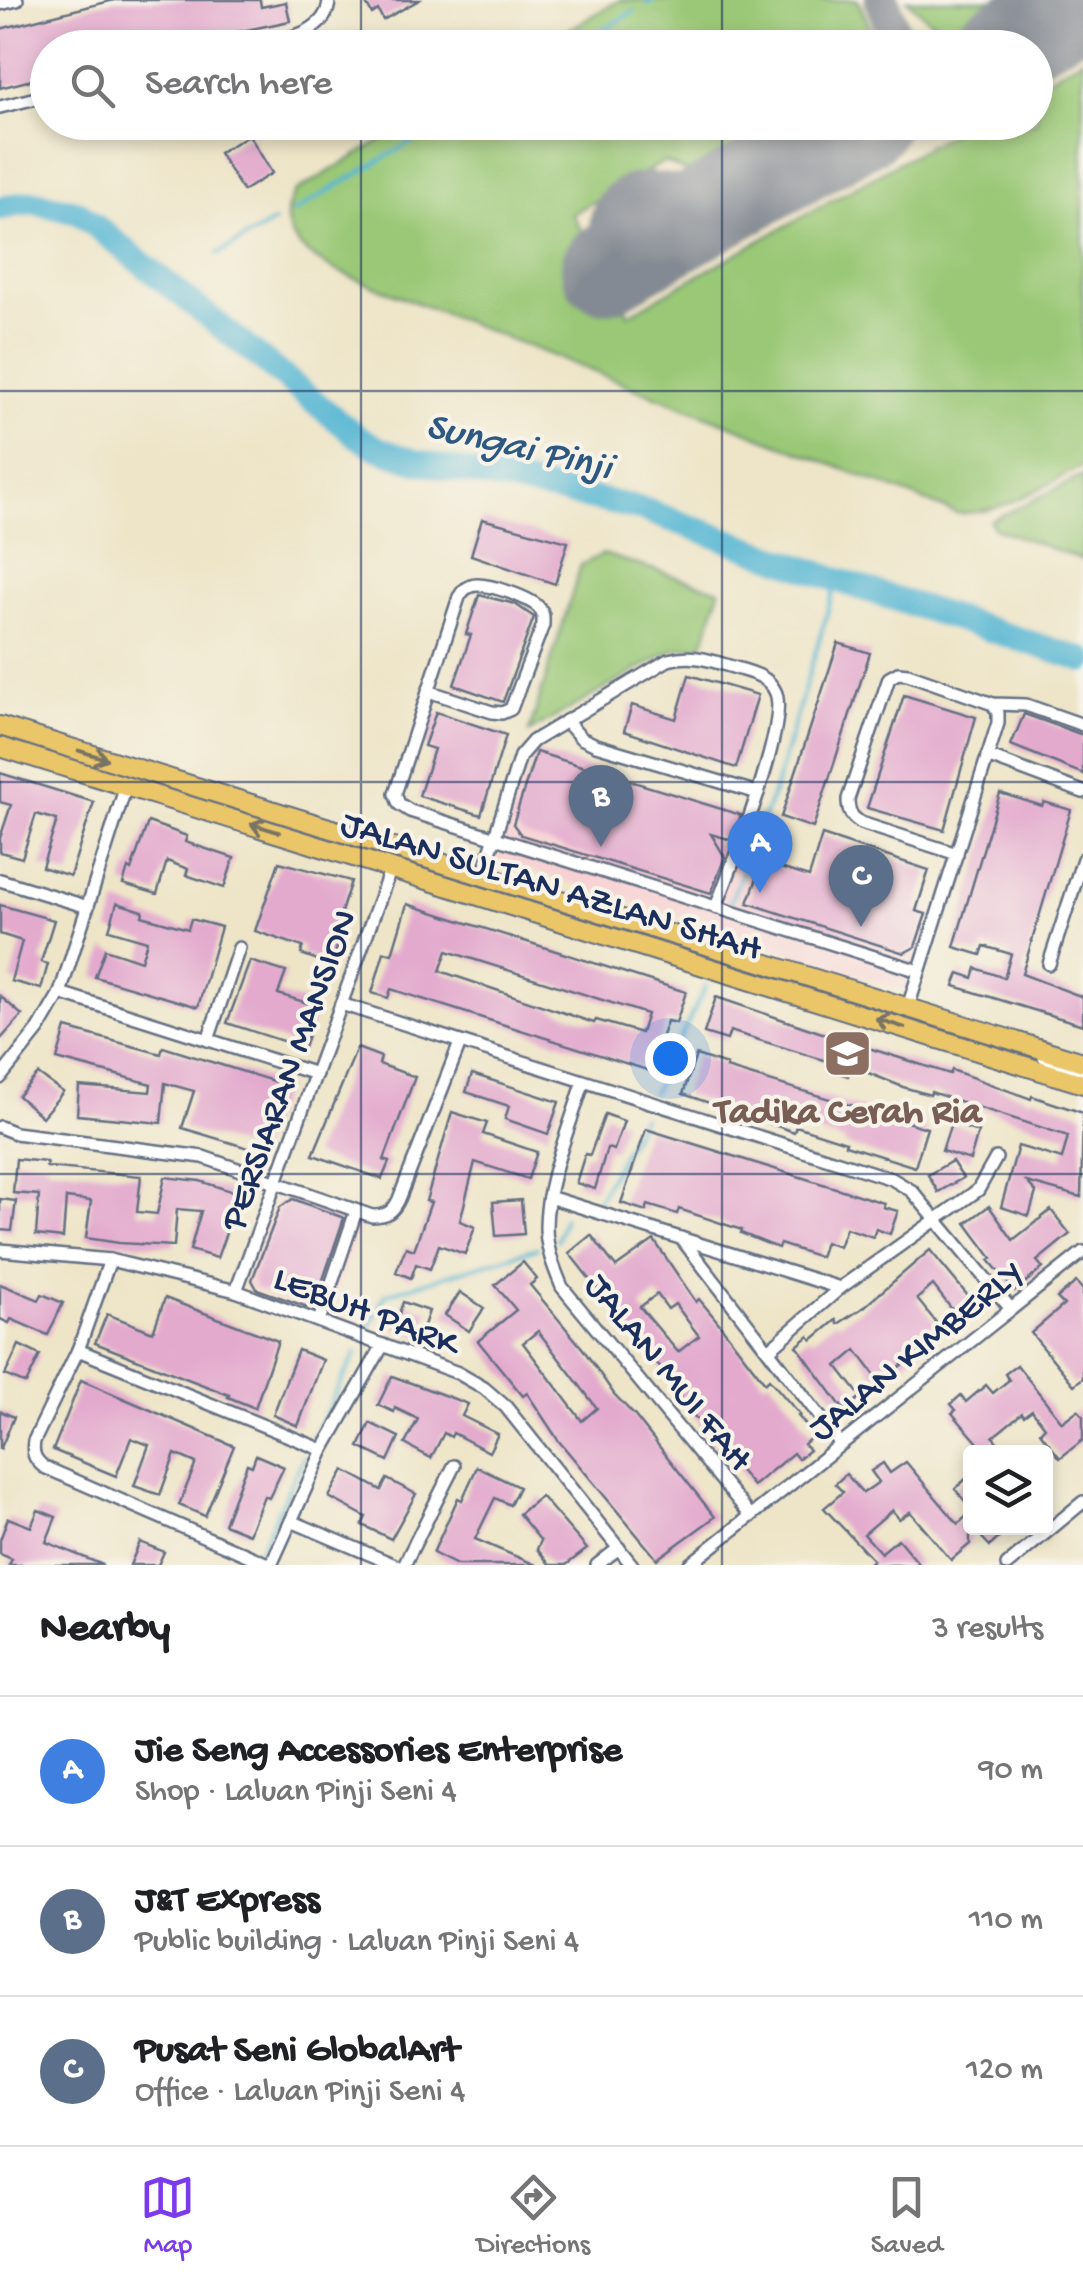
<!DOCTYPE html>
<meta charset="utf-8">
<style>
body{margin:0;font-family:"Gochi Hand",sans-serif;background:#f6f6f6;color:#202124}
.controls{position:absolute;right:30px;bottom:30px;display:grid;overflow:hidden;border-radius:10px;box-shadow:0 5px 15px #0003}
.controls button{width:90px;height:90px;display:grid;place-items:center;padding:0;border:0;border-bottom:2px solid #e0e0e0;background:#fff;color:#202124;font:50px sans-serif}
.you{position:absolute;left:670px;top:1058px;width:35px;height:35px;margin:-25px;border:8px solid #fff;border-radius:50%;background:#1a73e8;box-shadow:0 0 0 15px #1a73e833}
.badge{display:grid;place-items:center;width:65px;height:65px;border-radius:50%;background:#7c3aed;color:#fff;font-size:32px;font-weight:700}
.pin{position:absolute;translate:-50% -82px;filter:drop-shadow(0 2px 5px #0008)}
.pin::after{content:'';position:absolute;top:52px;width:35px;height:30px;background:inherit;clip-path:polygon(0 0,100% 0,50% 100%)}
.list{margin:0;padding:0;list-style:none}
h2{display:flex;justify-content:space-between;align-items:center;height:130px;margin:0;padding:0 40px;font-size:42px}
h2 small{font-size:32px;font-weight:400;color:#757577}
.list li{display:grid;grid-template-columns:65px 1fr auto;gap:30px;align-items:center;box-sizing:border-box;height:150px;padding:0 40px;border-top:2px solid #e0e0e0}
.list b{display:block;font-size:38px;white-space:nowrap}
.list p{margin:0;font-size:32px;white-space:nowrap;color:#757577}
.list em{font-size:32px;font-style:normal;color:#757577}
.icon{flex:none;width:55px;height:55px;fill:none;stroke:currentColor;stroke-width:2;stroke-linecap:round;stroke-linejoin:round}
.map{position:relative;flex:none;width:1083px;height:1565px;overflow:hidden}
.search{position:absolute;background:#fff;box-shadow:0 5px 15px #0003;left:30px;right:30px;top:30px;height:110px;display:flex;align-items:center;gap:25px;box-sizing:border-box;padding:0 35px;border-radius:55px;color:#757577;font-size:38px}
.sheet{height:580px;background:#fff}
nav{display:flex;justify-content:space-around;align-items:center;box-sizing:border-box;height:140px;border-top:2px solid #e0e0e0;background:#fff;font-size:28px;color:#757577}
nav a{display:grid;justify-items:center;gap:5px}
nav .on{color:#7c3aed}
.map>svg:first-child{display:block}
.built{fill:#f7cfd2}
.green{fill:#9ac876;stroke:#5a7c6a;stroke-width:2.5}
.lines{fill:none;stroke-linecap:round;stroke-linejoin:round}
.stream{stroke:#54b6d3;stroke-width:4}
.river{stroke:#54b6d3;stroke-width:25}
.taxiway{stroke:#848a93;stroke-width:35}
.runway{stroke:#848a93;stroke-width:90}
.building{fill:#e3aace;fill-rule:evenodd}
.street-casing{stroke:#656f83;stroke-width:16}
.primary-casing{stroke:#656f83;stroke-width:22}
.street{stroke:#fff;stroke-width:11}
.primary{stroke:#ebc669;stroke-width:18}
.oneway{stroke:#797363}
.grid{fill:none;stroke:#1b2f5e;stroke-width:2.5;stroke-opacity:0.55}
.labels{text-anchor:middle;stroke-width:8;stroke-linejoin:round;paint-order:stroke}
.street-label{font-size:38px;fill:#1b2f5e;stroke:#f7f3e8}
.education-label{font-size:38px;font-weight:bold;fill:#785e54;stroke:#f7f3e8}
.water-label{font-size:40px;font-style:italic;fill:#2c5881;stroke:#f7f3e8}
</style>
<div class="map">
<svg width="1083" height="1565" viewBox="0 0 1083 1565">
<rect width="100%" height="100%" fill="#f7f3e8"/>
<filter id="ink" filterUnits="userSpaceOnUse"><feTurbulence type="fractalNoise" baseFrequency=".01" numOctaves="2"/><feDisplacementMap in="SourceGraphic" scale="20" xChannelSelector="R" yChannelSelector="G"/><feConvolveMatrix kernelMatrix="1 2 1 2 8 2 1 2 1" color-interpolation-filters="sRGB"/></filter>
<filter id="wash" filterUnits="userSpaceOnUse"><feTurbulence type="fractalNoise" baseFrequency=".0048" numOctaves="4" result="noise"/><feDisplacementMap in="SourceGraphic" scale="40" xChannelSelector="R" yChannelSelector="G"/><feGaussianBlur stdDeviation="2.25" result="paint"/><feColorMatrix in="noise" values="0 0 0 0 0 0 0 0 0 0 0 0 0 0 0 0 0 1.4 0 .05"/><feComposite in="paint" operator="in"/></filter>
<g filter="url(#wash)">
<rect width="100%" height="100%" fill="#eee5c8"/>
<g class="built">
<polygon points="519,783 938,914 913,993 496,859"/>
<polygon points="279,1191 362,1221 327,1317 244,1287"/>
</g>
<g class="green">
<polygon points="620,0 858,0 875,39 874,47 539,47"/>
<polygon points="907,0 1000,0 950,29 929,20"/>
<path d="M1083 58V466C1044 485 1000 516 956 513L361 281C325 266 265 241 295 192L411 123H784L690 173 664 162 572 214 629 314 969 123 1036 122V85Z"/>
<polygon points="1083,476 1083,560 994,528 990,521"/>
<polygon points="603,554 720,590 703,645 673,650 529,732 581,565"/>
</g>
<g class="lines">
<g class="stream">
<polyline points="647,4 654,0"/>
<polyline points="573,48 634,11"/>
<polyline points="292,213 445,122"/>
<polyline points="218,254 274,222"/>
<polyline points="730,903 774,791 837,580"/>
<polyline points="653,1093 706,986"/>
<polyline points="597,1202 642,1117"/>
<polyline points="557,1240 564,1218"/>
<polyline points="367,1331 386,1294 537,1248"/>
<polyline points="312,1440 356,1353"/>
<polyline points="259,1551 304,1457"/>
</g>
<polyline class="river" points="0,208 33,202 78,212 357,436 379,449 414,461 642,509 837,580 1083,660"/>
<g class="taxiway">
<polyline points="882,0 899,48"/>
<polyline points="992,48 1005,43"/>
<polyline points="862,123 863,122"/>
<path d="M765 180 656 268 645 270 622 264C601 244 599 204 631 192 650 186 675 194 694 193 718 192 742 185 765 180Z"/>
</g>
<g class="runway">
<polyline points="997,48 1080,0"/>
<polyline points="606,268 863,122"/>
</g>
</g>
<g id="blocks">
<g class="building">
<polygon points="114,0 260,0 261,7 286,2 290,21 160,48 48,48 48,76 0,88 0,29"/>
<polygon points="364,0 419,0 383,20 378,10 372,14"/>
<polygon points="249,135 272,173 243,191 219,153"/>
<polygon points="482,519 568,542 555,584 471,555"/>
<polygon points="479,595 515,604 534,617 503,702 454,685 471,635 466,634"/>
<polygon points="838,643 870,653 813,828 781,817"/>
<polygon points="689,675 758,695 736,768 624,731 632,705 676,719"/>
<polygon points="904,695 976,717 944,830 867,808"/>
<polygon points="436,712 506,735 481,815 419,796 434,749 424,746"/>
<polygon points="1024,714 1083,735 1083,774 1011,745"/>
<polygon points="536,752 741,815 732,840 711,834 725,857 711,893 521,835 513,824"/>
<polygon points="0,773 94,802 70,876 42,867 57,820 36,814 22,858 0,852 0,838 11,805 0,802"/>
<polygon points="1000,793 1042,806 1044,802 1071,810 1022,974 1083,997 1083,1025 954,986 959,973 973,978 976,968 1004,978 1011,954 984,946 981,955 954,947"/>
<polygon points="148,822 187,836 185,842 234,858 224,888 186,875 188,869 167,861 157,894 123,884 128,868 131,870"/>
<polygon points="822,835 929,870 916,911 926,914 915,947 904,953 748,903 760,870 771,865 809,877"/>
<polygon points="279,862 351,881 335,931 342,933 331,965 301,954 303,947 255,931"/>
<polygon points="117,903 143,911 142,916 188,929 191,919 221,927 198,1007 95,977 105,949 141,961 147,941 109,930"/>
<path d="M407 904 686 992 676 1023 667 1021 650 1071 391 989 388 998 372 993 384 952 392 954ZM447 951 647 1014 641 1033 596 1020 594 1023 440 971Z"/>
<polygon points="0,905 54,920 41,962 48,964 41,989 11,981 22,941 0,934"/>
<polygon points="250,961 286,972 278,994 317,1006 304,1048 227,1023"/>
<polygon points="0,996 22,1015 0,1040"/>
<polygon points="716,997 831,1036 950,1074 952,1070 1031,1099 1032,1096 1083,1113 1081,1197 1027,1182 1036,1192 1029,1216 1001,1207 1018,1146 1062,1159 1068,1136 931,1092 930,1095 903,1087 851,1066 848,1076 835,1072 837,1064 730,1031 727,1040 704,1033"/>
<polygon points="66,1028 161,1054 163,1047 286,1085 258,1151 182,1128 194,1091 165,1083 161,1123 77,1115 79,1086 150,1092 151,1084 57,1059"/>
<polygon points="357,1048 381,1057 379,1064 415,1077 384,1160 389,1162 382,1179 313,1155"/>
<polygon points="696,1055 727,1065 726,1068 927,1128 915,1167 845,1145 846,1142 796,1126 794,1132 683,1094"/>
<polygon points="38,1074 63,1092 42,1117 18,1096"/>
<polygon points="472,1074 559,1102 548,1134 505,1119 509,1106 466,1092"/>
<polygon points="452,1112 487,1123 483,1134 537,1152 528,1179 475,1162 460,1221 475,1227 465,1254 439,1245 430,1269 416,1264 411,1278 396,1272 406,1247 414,1250 431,1202 426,1201"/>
<polygon points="605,1114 624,1121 614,1150 607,1148 595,1189 576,1183 585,1154 590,1155"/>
<polygon points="951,1123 978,1132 970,1160 942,1151"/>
<polygon points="646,1129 884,1203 883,1207 898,1211 890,1234 876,1229 873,1237 846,1228 839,1247 825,1242 820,1257 780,1244 778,1248 741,1233 742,1230 679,1209 677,1214 648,1205 646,1211 621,1203"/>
<polygon points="16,1159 47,1162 46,1167 141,1176 137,1212 157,1214 165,1177 200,1181 240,1194 217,1258 190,1250 201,1211 177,1209 174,1246 119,1243 86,1238 91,1201 66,1198 63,1238 36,1235 39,1195 13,1193"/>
<polygon points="952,1161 963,1178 938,1192 928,1175"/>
<polygon points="0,1199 16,1201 12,1231 0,1230"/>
<polygon points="293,1199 344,1218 313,1309 257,1289 252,1280 280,1207"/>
<polygon points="521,1200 524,1234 496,1236 493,1202"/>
<polygon points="989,1206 1013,1240 1051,1210 1070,1234 1037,1261 1043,1268 1015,1291 989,1260 992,1258 966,1223"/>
<path d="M591 1235 616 1267 654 1240 696 1302 699 1299 718 1322 765 1383 769 1379 800 1415 798 1416 814 1435 804 1444 809 1450 798 1459 793 1453 753 1486 679 1398 682 1395 569 1253ZM657 1294 668 1309 675 1304 699 1336 678 1352 640 1307Z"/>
<polygon points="930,1250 978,1308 961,1321 933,1285 917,1299 944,1332 880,1382 856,1350 837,1366 861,1397 844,1410 797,1346 809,1336 812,1340 836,1320 838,1324 864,1307"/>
<path d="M523 1262 537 1279 530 1285 583 1349 614 1394 635 1416 715 1517 657 1559 558 1440 527 1393 523 1396 478 1341 516 1310 495 1285ZM538 1331 597 1408 582 1421 523 1343Z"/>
<polygon points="1076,1282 1083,1290 1083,1378 1074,1385 1031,1333 1064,1305 1057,1298"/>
<polygon points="0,1284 39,1300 42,1294 63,1303 48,1335 11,1319 9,1323 0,1319"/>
<polygon points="460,1292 484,1308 469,1331 445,1315"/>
<polygon points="165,1298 278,1341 255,1408 228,1397 229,1395 95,1343 107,1314 153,1332"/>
<polygon points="403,1302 429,1311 420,1337 394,1328"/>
<polygon points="19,1345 40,1355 26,1384 5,1375"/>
<polygon points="298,1350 323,1360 298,1426 273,1415"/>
<polygon points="1017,1365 1062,1422 1078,1410 1083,1416 1083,1440 1060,1458 1040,1432 1045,1427 1032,1410 1024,1416 1022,1413 993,1437 998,1443 986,1452 952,1413 956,1410 951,1404 961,1395 966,1402 986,1385 993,1393 1009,1380 1005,1374"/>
<polygon points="392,1376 468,1404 462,1416 498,1434 489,1452 453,1433 451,1437 444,1433 431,1458 405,1444 418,1419 395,1408 394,1412 378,1405"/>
<polygon points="81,1380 234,1446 205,1516 179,1505 196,1463 175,1454 160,1495 134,1486 149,1445 131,1438 116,1476 53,1450"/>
<polygon points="0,1411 14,1417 0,1450"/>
<polygon points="370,1423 399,1437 388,1461 359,1447"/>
<polygon points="256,1455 284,1467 269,1498 264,1496 249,1534 224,1524 247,1464 252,1466"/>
<polygon points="906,1462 958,1524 970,1513 970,1544 951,1560 910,1512 899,1519 892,1510 864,1534 881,1553 898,1539 920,1565 867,1565 873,1560 824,1508 843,1492 835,1484 846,1474 863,1493 879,1482 871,1471 883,1463 890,1473"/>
<polygon points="477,1467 519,1487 510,1505 495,1498 475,1539 536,1565 457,1565 433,1553 458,1498 462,1500"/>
<polygon points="344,1470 381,1490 387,1479 416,1494 391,1539 362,1525 366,1517 329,1497"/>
<polygon points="970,1475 970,1507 955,1489"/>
<polygon points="541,1496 587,1549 566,1565 550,1565 537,1549 541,1541 519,1514"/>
<polygon points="38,1510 56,1517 46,1542 103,1565 9,1565 12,1559 0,1554 0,1540 8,1518 31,1527"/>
<polygon points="973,1528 992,1528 1000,1537 990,1546"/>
<polygon points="140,1542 164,1552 158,1565 130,1565"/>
</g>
</g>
</g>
<g filter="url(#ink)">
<use href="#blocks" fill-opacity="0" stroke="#656f83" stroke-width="2.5"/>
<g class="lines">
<defs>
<g id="street">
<polyline points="0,4 17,0"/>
<path d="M245 48C273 40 328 38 329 0"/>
<polyline points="0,107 48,95"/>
<path d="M428 691 492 712 502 713 511 709 543 625C543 617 544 615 540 609 533 598 483 581 471 586 464 589 463 591 459 597L395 794 399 804 410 811 919 971"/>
<polyline points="566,721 581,738 596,745 758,793"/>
<polyline points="987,756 1083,792"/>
<path d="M957 854 861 823C851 817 848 811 848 799L889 678 898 673 908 674 993 704 1026 705 1083 725"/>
<path d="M483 875 520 756 533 741 668 660C691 654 707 659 729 666 745 671 767 674 775 691 791 721 730 870 716 907"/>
<polyline points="0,880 88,907"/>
<polyline points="1049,964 1083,859"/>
<polyline points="60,993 316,1074"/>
<polyline points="341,1004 892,1179 912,1191 1011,1309"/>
<polyline points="908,1007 998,723 998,713 993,704"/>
<polyline points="208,1040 239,948"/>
<polyline points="1044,1057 1083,1072"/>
<polyline points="0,1078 39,1029 60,993 126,786"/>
<path d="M583 1083C570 1128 546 1179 546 1227 546 1248 554 1268 562 1287L751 1516"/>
<path d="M0 1127 15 1133 203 1157 372 1216C387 1216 393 1212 399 1199L460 1043"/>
<polyline points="549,1197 840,1288"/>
<polyline points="681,1238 841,1444"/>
<polyline points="0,1250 110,1260 236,1291 458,1373 484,1388 506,1407 632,1565"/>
<path d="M110 1260 78 1350 34 1441C32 1453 34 1459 44 1467L270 1565"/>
<polyline points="236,1291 391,868"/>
<polyline points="319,1321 356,1211"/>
<polyline points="78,1350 323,1450"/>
<polyline points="769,1350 840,1288 978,1190 996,1158"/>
<polyline points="291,1521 395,1565"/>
<polyline points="271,1565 323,1450 383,1345"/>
<polyline points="404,1565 454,1466"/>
<polyline points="597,1565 619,1548"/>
<polyline points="689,1565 1083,1252"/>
<polyline points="1007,1565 1083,1502"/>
</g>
<g id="primary">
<polyline points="0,726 1083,1062"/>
<polyline points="0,747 1083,1084"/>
</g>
</defs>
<use href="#street" class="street-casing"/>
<use href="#primary" class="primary-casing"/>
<use href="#street" class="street"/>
<use href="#primary" class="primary"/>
</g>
<defs><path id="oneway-shaft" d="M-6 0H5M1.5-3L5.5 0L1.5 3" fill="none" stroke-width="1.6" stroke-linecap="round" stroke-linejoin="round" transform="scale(2.5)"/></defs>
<g class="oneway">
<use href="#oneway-shaft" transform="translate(93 755) rotate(17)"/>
<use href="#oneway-shaft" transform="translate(265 828) rotate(-163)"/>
<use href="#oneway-shaft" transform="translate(890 1023) rotate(-162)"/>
</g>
</g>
<path class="grid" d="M361 0V48M722 0V48M361 122V1565M722 122V1565M0 391H1083M0 782H1083M0 1174H1083"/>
<defs>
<symbol id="school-square" viewBox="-11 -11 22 22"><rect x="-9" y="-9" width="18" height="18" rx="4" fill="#8d6e63" stroke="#f7f3e8"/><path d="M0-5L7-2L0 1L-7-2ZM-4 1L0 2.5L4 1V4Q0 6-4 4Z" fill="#fff"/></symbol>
</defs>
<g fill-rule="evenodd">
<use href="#school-square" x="820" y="1026" width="55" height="55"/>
</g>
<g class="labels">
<g class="street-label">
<text transform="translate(552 883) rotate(17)" y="13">JALAN SULTAN AZLAN SHAH</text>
<text transform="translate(286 1069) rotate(-70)" y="13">PERSIARAN MANSION</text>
<text transform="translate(367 1308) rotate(21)" y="13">LEBUH PARK</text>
<text transform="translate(914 1348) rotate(-39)" y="13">JALAN KIMBERLY</text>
<text transform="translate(671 1370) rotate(51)" y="13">JALAN MUI FAH</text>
</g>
<g class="education-label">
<text x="848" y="1121">Tadika Cerah Ria</text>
</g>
<g class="water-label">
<text transform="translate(520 443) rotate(13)" y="14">Sungai Pinji</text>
</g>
</g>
</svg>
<div class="controls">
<button><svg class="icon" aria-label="layers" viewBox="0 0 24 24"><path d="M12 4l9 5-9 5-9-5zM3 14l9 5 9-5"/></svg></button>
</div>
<div class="you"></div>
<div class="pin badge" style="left:760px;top:893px;background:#3f7fe0">A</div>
<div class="pin badge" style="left:601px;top:847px;background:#5c6f8a">B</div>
<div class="pin badge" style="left:861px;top:927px;background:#5c6f8a">C</div>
<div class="search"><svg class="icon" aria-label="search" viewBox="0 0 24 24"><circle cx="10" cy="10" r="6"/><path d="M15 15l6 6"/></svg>Search here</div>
</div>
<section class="sheet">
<h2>Nearby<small>3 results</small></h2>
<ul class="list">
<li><span class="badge" style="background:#3f7fe0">A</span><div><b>Jie Seng Accessories Enterprise</b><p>Shop · Laluan Pinji Seni 4</p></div><em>90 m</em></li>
<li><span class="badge" style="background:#5c6f8a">B</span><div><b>J&amp;T Express</b><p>Public building · Laluan Pinji Seni 4</p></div><em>110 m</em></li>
<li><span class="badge" style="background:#5c6f8a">C</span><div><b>Pusat Seni GlobalArt</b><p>Office · Laluan Pinji Seni 4</p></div><em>120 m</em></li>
</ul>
</section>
<nav>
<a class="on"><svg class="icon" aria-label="map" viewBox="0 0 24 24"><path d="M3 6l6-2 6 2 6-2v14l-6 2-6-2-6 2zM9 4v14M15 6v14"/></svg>Map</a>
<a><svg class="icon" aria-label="directions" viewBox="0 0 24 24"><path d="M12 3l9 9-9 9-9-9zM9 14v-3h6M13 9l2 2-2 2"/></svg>Directions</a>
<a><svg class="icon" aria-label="saved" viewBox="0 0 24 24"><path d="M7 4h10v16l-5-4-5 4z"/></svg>Saved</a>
</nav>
